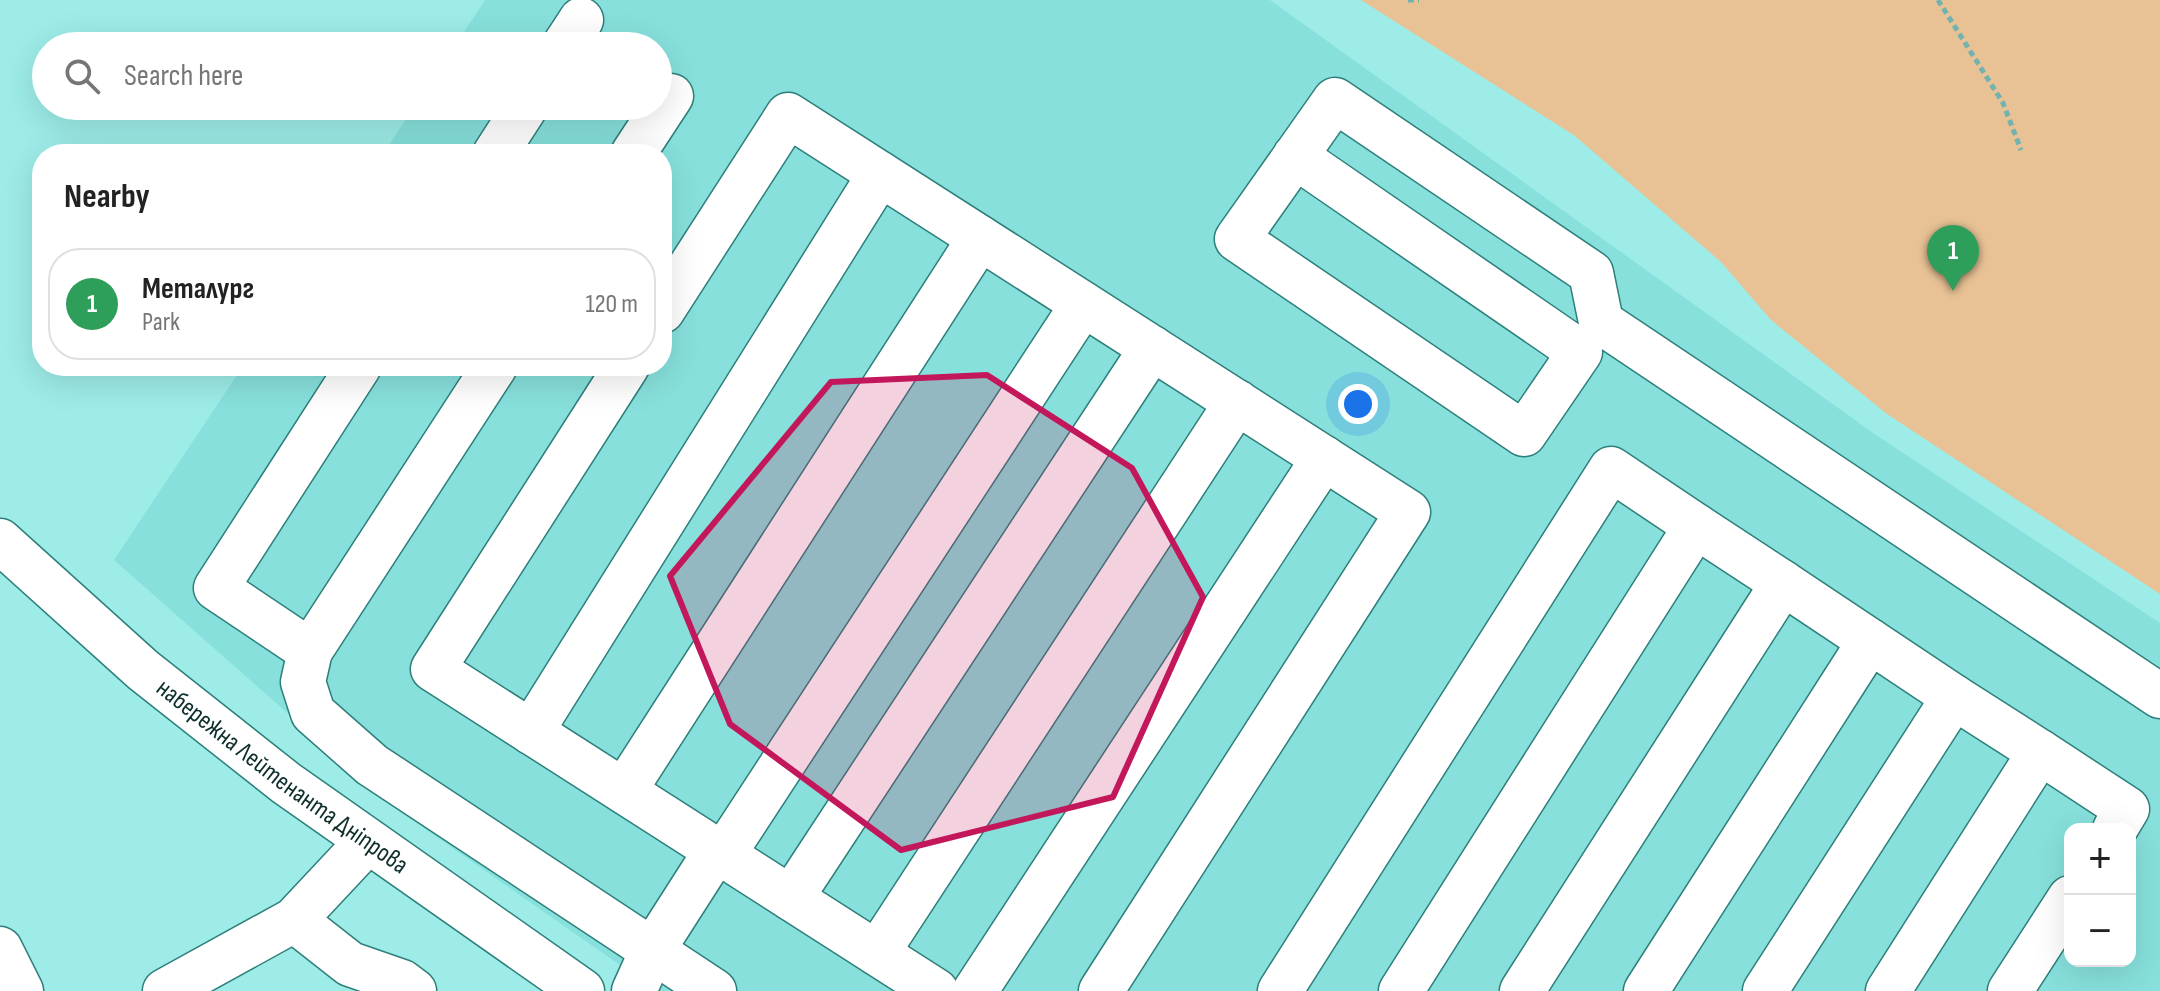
<!DOCTYPE html>
<meta charset="utf-8">
<style>
body{margin:0;font-family:"Sofia Sans Condensed",sans-serif;background:#f2f2f2;color:#222}
.controls{position:absolute;right:24px;bottom:24px;display:grid;overflow:hidden;border-radius:16px;box-shadow:0 8px 32px #0002}
.controls button{width:72px;height:72px;display:grid;place-items:center;padding:0;border:0;border-bottom:2px solid #e0e0e0;background:#fff;color:#222;font:40px sans-serif}
.you{position:absolute;left:1358px;top:404px;width:28px;height:28px;margin:-20px;border:6px solid #fff;border-radius:50%;background:#1a73e8;box-shadow:0 0 0 12px #1a73e833}
.badge{display:grid;place-items:center;width:52px;height:52px;border-radius:50%;background:#ea580c;color:#fff;font-size:26px;font-weight:700}
.pin{position:absolute;translate:-50% -66px;filter:drop-shadow(0 2px 4px #0008)}
.pin::after{content:'';position:absolute;top:42px;width:28px;height:24px;background:inherit;clip-path:polygon(0 0,100% 0,50% 100%)}
.list{margin:0;padding:0;list-style:none}
h2{display:flex;justify-content:space-between;align-items:center;height:104px;margin:0;padding:0 32px;font-size:34px}
h2 small{font-size:26px;font-weight:400;color:#767676}
.list li{display:grid;grid-template-columns:52px 1fr auto;gap:24px;align-items:center;box-sizing:border-box;height:112px;margin:0 16px 16px;padding:0 16px;border:2px solid #e0e0e0;border-radius:32px}
.list b{display:block;font-size:30px;white-space:nowrap}
.list p{margin:0;font-size:26px;white-space:nowrap;color:#767676}
.list em{font-size:26px;font-style:normal;color:#767676}
.icon{flex:none;width:44px;height:44px;fill:none;stroke:currentColor;stroke-width:2;stroke-linecap:round;stroke-linejoin:round}
.map{position:relative;flex:none;width:2160px;height:991px;overflow:hidden}
.search{position:absolute;background:#fff;box-shadow:0 8px 32px #0002;left:32px;top:32px;width:640px;height:88px;display:flex;align-items:center;gap:20px;box-sizing:border-box;padding:0 28px;border-radius:44px;color:#767676;font-size:30px}
.panel{position:absolute;background:#fff;box-shadow:0 8px 32px #0002;left:32px;top:144px;width:640px;height:232px;border-radius:32px}
.map>svg:first-child{display:block}
.built{fill:#87e0dc;fill-rule:evenodd}
.green{fill:#e8c295}
.lines{fill:none;stroke-linecap:round;stroke-linejoin:round}
.minor-casing{stroke:#2d7f7b;stroke-width:47}
.major-casing{stroke:#2d7f7b;stroke-width:47}
.path{stroke:#72b3af;stroke-width:5;stroke-dasharray:6 4;stroke-linecap:butt}
.minor{stroke:#fff;stroke-width:44}
.major{stroke:#fff;stroke-width:44}
.marked{fill:#c2185b;fill-opacity:0.2;stroke:#c2185b;stroke-width:6;stroke-linejoin:round}
.labels{text-anchor:middle;stroke-width:6;stroke-linejoin:round;paint-order:stroke}
.street-label{font-size:26px;fill:#0e2f2e;stroke:#f7fefd}
</style>
<div class="map">
<svg width="2160" height="991" viewBox="0 0 2160 991">
<rect width="100%" height="100%" fill="#9dece8"/>
<path class="built" d="M485 0H1270L1873 433 2160 623V991H657L394 807 114 560 243 366H662V154H383L415 106H658V46H455ZM2070 829H2130V961H2070Z"/>
<polygon class="green" points="1361,0 2160,0 2160,594 1887,414 1771,320 1721,262 1575,136"/>
<g class="lines">
<defs>
<g id="minor">
<polyline points="564,46 581,20"/>
<polyline points="495,154 526,106"/>
<polyline points="633,154 671,96"/>
<polyline points="1295,156 1580,352 1524,434 1237,239 1335,100 1591,273 1601,322 2160,696"/>
<polyline points="662,311 788,115 1408,512 1101,991"/>
<polyline points="495,366 310,651 303,682 313,713 372,765 714,991"/>
<polyline points="627,366 433,669 936,991"/>
<polyline points="310,651 216,588 359,366"/>
<polyline points="531,732 880,174"/>
<polyline points="624,791 980,238"/>
<polyline points="723,855 1083,304"/>
<polyline points="791,898 1152,348"/>
<polyline points="294,920 350,964 402,982 414,991"/>
<polyline points="0,949 21,991"/>
<polyline points="877,953 1237,402"/>
<polyline points="165,991 294,920 368,841"/>
<polyline points="634,991 652,951 716,851"/>
<polyline points="975,991 1324,458"/>
<polyline points="1280,991 1611,469 1696,526"/>
<polyline points="1401,991 1696,526 1783,583"/>
<polyline points="1522,991 1783,583 1870,641"/>
<polyline points="1646,991 1870,641 1954,697"/>
<polyline points="1765,991 1954,697 2040,752"/>
<polyline points="1888,991 2040,752 2127,809 2115,829"/>
<polyline points="2010,991 2070,898"/>
</g>
<g id="major">
<path id="s1" d="M0 541 143 670 286 783 582 991"/>
</g>
</defs>
<use href="#minor" class="minor-casing"/>
<use href="#major" class="major-casing"/>
<g class="path">
<polyline points="1408,0 1419,0"/>
<polyline points="1938,0 2003,103 2021,150"/>
</g>
<use href="#minor" class="minor"/>
<use href="#major" class="major"/>
</g>
<path class="marked" d="M987 375 1132 468 1203 597 1113 797 901 850 730 724 670 576 831 382Z"/>
<g class="labels">
<g class="street-label">
<text dy="9" stroke="none"><textPath href="#s1" startOffset="368">набережна Лейтенанта Дніпрова</textPath></text>
</g>
</g>
</svg>
<div class="controls">
<button>+</button>
<button>−</button>
</div>
<div class="you"></div>
<div class="pin badge" style="left:1953px;top:291px;background:#2e9e5b">1</div>
<div class="search"><svg class="icon" aria-label="search" viewBox="0 0 24 24"><circle cx="10" cy="10" r="6"/><path d="M15 15l6 6"/></svg>Search here</div>
<section class="panel">
<h2>Nearby<small></small></h2>
<ul class="list">
<li><span class="badge" style="background:#2e9e5b">1</span><div><b>Металург</b><p>Park</p></div><em>120 m</em></li>
</ul>
</section>
</div>
